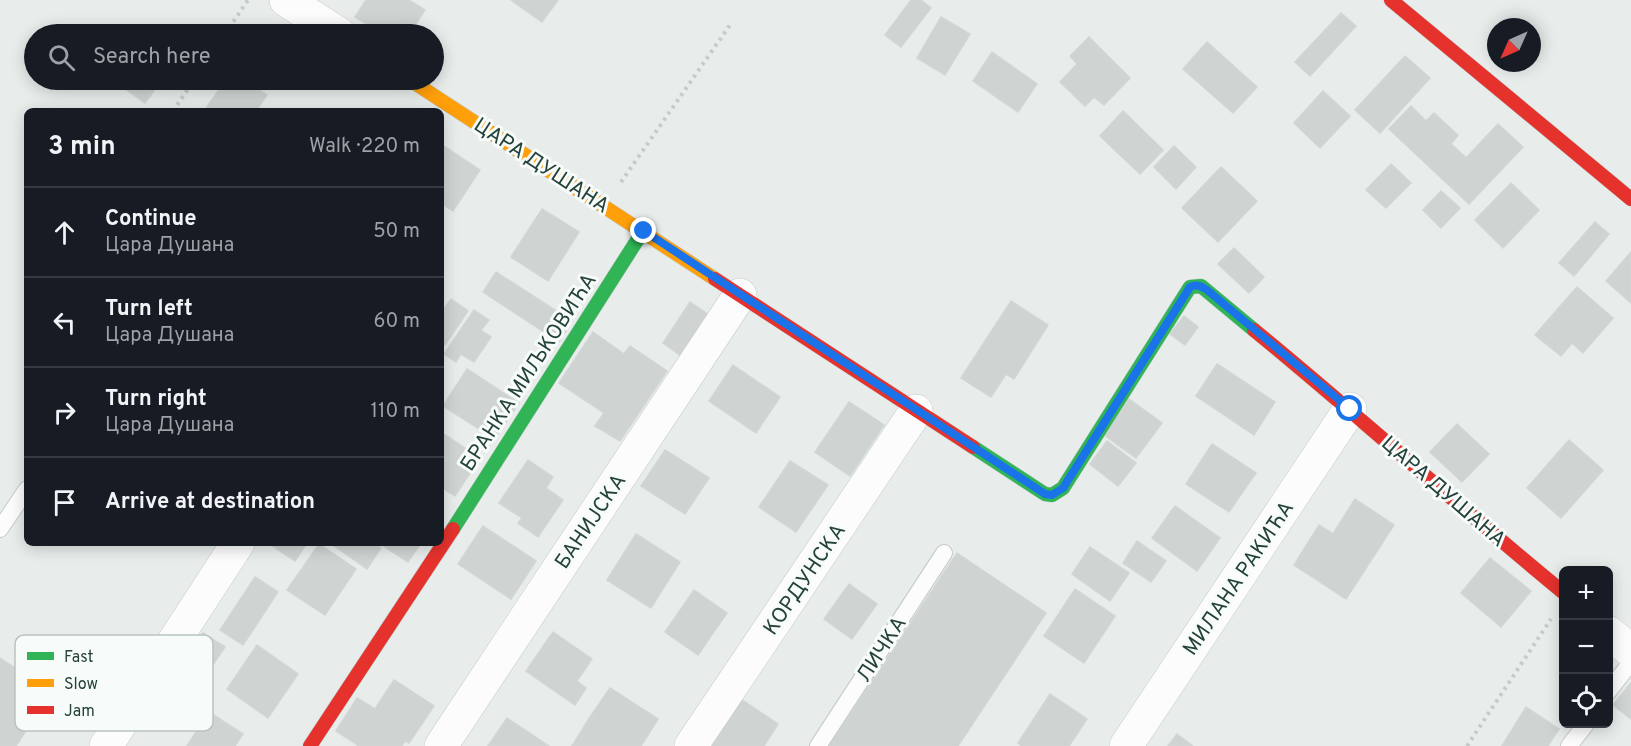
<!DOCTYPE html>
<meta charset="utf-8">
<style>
body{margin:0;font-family:Overpass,sans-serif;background:#20242c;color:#f1f3f6}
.controls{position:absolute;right:18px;bottom:18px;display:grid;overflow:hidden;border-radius:9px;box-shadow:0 3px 15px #0003}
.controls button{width:54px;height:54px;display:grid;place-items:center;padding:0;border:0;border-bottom:2px solid #363941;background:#171b24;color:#f1f3f6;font:30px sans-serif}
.compass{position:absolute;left:1487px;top:18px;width:54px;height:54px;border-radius:50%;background:#171b24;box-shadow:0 3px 15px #0003;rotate:225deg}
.stop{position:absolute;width:18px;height:18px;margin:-14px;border:4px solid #1a73e8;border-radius:50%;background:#fff}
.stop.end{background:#1a73e8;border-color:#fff;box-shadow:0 2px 6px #0008}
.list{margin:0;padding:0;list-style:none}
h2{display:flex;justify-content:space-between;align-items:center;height:78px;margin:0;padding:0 24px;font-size:26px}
h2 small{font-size:20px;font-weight:400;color:#9ea1a6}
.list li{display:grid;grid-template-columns:39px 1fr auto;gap:18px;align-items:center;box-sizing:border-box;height:90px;padding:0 24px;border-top:2px solid #363941}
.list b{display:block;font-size:22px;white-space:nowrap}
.list p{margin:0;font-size:20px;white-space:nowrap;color:#9ea1a6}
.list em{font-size:20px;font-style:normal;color:#9ea1a6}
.icon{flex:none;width:33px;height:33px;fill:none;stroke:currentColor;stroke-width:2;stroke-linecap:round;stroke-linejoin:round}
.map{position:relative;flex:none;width:1631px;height:746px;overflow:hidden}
.search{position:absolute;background:#171b24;box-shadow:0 3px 15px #0003;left:24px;top:24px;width:420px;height:66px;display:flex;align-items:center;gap:15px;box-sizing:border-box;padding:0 21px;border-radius:33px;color:#9ea1a6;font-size:22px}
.panel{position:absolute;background:#171b24;box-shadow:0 3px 15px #0003;left:24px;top:108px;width:420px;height:438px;border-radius:9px}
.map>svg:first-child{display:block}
.building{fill:#cfd4d2;stroke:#d1d6d4;stroke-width:1.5}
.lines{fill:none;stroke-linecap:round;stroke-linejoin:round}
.lane-casing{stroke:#c5cac8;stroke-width:18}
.street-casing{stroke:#c5cac8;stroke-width:34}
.fast-casing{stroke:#c3cbc8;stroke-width:15}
.slow-casing{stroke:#c3cbc8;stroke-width:15}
.jam-casing{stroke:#c3cbc8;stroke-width:15}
.path{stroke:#c3ccca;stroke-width:4;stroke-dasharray:3 4.5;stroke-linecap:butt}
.lane{stroke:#fcfcfc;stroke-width:16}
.street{stroke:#fcfcfc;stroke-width:33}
.fast{stroke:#30b455;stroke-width:14}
.slow{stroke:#ff9f0a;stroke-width:14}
.jam{stroke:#e5322d;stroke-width:14}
.route{stroke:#1a73e8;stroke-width:8}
.labels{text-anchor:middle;stroke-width:6;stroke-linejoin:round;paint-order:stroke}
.street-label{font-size:21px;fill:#24423a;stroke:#f7fbf9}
.key{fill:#f7fbf9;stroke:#b8c4c0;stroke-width:1.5}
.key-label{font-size:16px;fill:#24423a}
</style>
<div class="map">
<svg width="1631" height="746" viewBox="0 0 1631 746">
<rect width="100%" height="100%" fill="#e8edeb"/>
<g class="building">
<polygon points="366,0 409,0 425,10 409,34 383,34 355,17"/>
<polygon points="511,0 558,0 542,22"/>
<polygon points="911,0 921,0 931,8 901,47 885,35"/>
<polygon points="1341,13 1356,26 1310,76 1295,62"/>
<polygon points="941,17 970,34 945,75 917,58"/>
<polygon points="1089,37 1130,78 1104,105 1094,97 1085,106 1060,82 1077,64 1070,56"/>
<polygon points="1207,42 1257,87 1233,113 1183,69"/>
<polygon points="992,52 1037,84 1018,112 973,81"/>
<polygon points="1405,56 1430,78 1380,133 1355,110"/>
<polygon points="135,80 162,80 145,103 127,90"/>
<polygon points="226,80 244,80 267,95 256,111 204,111"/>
<polygon points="1323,91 1350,116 1320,148 1294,123"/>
<polygon points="1411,106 1426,121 1434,113 1458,135 1451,144 1474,165 1452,188 1389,129"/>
<polygon points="1123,111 1163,150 1140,174 1100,136"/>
<polygon points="1498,124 1523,147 1469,204 1452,188 1474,165 1466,158"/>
<polygon points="441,144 480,170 453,211 441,203"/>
<polygon points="1174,146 1196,167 1176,189 1154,167"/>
<polygon points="1391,164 1411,183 1386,208 1366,190"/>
<polygon points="1221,167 1257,201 1218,242 1182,208"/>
<polygon points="1511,183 1539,210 1503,248 1475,220"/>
<polygon points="1441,191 1460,208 1441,228 1423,210"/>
<polygon points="542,209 579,232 548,281 511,257"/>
<polygon points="1595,222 1609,234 1574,276 1559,263"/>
<polygon points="1234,248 1264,277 1249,293 1218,264"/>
<polygon points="1631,252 1631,303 1606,281"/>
<polygon points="496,272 572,321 559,342 483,292"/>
<polygon points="1577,287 1613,318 1583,353 1572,343 1561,356 1535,335"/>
<polygon points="451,299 468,311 445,345 441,343 441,313"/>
<polygon points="1011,301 1048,325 1014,379 1006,374 991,397 961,378"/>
<polygon points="690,302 712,317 684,358 663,343"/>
<polygon points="474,310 489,320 481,330 491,337 474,362 461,354 456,362 444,354"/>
<polygon points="1184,316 1198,327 1185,345 1170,334"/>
<polygon points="593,332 624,354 630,346 667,371 620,441 595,426 604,413 559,383"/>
<polygon points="1217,364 1275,402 1254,435 1196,396"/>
<polygon points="733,365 780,397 756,433 709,401"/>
<polygon points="467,369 519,403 495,439 443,406"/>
<polygon points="1129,399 1162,423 1136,458 1103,434"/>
<polygon points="849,402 884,425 850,476 815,452"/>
<polygon points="1457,424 1489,454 1462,482 1430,452"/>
<polygon points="441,432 480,458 455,496 441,487"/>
<polygon points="1569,440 1603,470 1561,518 1527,488"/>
<polygon points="1107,441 1136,463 1118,486 1090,464"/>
<polygon points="1212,444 1256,473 1242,493 1199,464"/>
<polygon points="665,450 709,478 685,514 641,486"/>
<polygon points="528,460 553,477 546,488 563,500 538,537 518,523 522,518 499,503"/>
<polygon points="790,461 828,485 796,532 759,507"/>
<polygon points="1199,464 1242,493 1229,512 1186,484"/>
<polygon points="1355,499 1394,525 1346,599 1294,565 1319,525 1333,534"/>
<polygon points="1175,506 1220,538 1197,571 1152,538"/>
<polygon points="483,526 536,561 511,599 458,564"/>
<polygon points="636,534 680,562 651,608 607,580"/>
<polygon points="1137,541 1166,561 1151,582 1123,563"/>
<polygon points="268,543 307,543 295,561"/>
<polygon points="334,543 374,543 381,548 367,569 333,545"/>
<polygon points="379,543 421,543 408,562"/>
<polygon points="319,544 356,569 325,615 287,590"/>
<polygon points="1090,547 1129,573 1110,601 1072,574"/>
<polygon points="957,553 1046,613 958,746 829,746"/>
<polygon points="1490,558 1531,591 1501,627 1461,593"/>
<polygon points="255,577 278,592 243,645 220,630"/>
<polygon points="849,584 877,604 852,639 824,619"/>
<polygon points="1075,589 1115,616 1084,663 1044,636"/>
<polygon points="694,590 727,613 698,655 665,632"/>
<polygon points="553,632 592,659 577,681 586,688 575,705 526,671"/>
<polygon points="203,633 225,647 202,681 180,667"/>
<polygon points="257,645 298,674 268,718 227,689"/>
<polygon points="0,658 51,692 16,746 0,746"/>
<polygon points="394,680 434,706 409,743 405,741 402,746 359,746 336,731 357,698 375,709"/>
<polygon points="1631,683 1631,719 1613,705"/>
<polygon points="610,688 658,719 641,746 634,746 590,717"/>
<polygon points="1050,694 1087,719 1069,746 1022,746 1018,743"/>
<polygon points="741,699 778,724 764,746 724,746 714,739"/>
<polygon points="1526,707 1559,729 1548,746 1502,746"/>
<polygon points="209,712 243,734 235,746 187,746"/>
<polygon points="590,717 634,746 572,746"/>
<polygon points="507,718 549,746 488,746"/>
<polygon points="1177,734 1193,746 1168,746"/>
<polygon points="714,739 724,746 710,746"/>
</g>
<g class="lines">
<defs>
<g id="lane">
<polyline points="0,529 27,489"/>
<polyline points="1608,692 1631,662"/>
<polyline points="818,746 944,553"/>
<polyline points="1569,746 1586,724"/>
</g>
<g id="street">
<polyline points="286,0 339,34"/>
<polyline points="1608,632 1631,651"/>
<polyline points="106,746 238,543"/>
<polyline points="441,746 740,295"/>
<polyline points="691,746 916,411"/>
<polyline points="1126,746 1350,409"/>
</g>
<g id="fast">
<polyline points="973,447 1045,494 1052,495 1063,488 1190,287 1201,286 1254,330"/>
<polyline points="453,529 643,231"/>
</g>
<polyline id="slow" points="410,80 715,279"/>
<g id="jam">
<polyline points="1391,0 1631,199"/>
<polyline points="715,279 973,447"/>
<path d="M1254 330C1359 416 1459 507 1564 593"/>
<polyline points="310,746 453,529"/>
</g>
</defs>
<use href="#lane" class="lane-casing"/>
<use href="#street" class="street-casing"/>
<use href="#fast" class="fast-casing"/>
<use href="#slow" class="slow-casing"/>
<use href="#jam" class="jam-casing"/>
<g class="path">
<polyline points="225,34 248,0"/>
<polyline points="173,111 194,80"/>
<polyline points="621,182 730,25"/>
<polyline points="1467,746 1551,619"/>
</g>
<use href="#lane" class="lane"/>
<use href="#street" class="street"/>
<use href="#fast" class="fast"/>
<use href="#slow" class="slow"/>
<use href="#jam" class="jam"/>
</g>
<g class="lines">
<path class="route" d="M644 231 1045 494 1052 495 1063 488 1190 287C1197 284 1201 286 1207 290L1350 409"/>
</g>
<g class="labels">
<g class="street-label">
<text transform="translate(542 165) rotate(33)" y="7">ЦАРА ДУШАНА</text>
<text transform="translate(528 372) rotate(-57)" y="7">БРАНКА МИЉКОВИЋА</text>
<text transform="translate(1444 491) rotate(41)" y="7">ЦАРА ДУШАНА</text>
<text transform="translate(590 521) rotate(-56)" y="7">БАНИЈСКА</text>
<text transform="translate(1238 578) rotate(-56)" y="7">МИЛАНА РАКИЋА</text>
<text transform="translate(804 579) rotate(-56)" y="7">КОРДУНСКА</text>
<text transform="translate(881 649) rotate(-57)" y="7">ЛИЧКА</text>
</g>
</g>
<rect x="15" y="635" width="198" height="96" rx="9" class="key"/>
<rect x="27" y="652" width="27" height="8" fill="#30b455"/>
<rect x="27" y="679" width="27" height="8" fill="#ff9f0a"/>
<rect x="27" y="706" width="27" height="8" fill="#e5322d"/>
<g class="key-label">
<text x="64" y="662">Fast</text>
<text x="64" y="689">Slow</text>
<text x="64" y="716">Jam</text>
</g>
</svg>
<div class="controls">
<button>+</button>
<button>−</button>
<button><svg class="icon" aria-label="locate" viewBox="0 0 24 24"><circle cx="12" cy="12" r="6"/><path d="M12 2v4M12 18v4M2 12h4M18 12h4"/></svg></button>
</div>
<svg class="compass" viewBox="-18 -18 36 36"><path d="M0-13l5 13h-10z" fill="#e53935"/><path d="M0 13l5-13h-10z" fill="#9ea1a6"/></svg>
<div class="stop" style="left:1350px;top:409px"></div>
<div class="stop end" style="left:644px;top:231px"></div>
<div class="search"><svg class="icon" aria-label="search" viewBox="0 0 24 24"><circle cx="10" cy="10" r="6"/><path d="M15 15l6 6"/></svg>Search here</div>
<section class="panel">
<h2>3 min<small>Walk · 220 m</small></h2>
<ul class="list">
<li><svg class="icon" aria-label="ahead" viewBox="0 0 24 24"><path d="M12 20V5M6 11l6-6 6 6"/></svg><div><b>Continue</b><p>Цара Душана</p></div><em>50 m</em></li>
<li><svg class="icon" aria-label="left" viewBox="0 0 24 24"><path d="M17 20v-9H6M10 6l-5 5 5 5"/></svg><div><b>Turn left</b><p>Цара Душана</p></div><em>60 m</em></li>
<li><svg class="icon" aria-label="right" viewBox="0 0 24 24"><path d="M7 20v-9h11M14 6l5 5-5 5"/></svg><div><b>Turn right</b><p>Цара Душана</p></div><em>110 m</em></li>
<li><svg class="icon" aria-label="arrive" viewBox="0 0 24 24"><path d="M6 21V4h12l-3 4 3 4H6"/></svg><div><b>Arrive at destination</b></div></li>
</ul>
</section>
</div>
